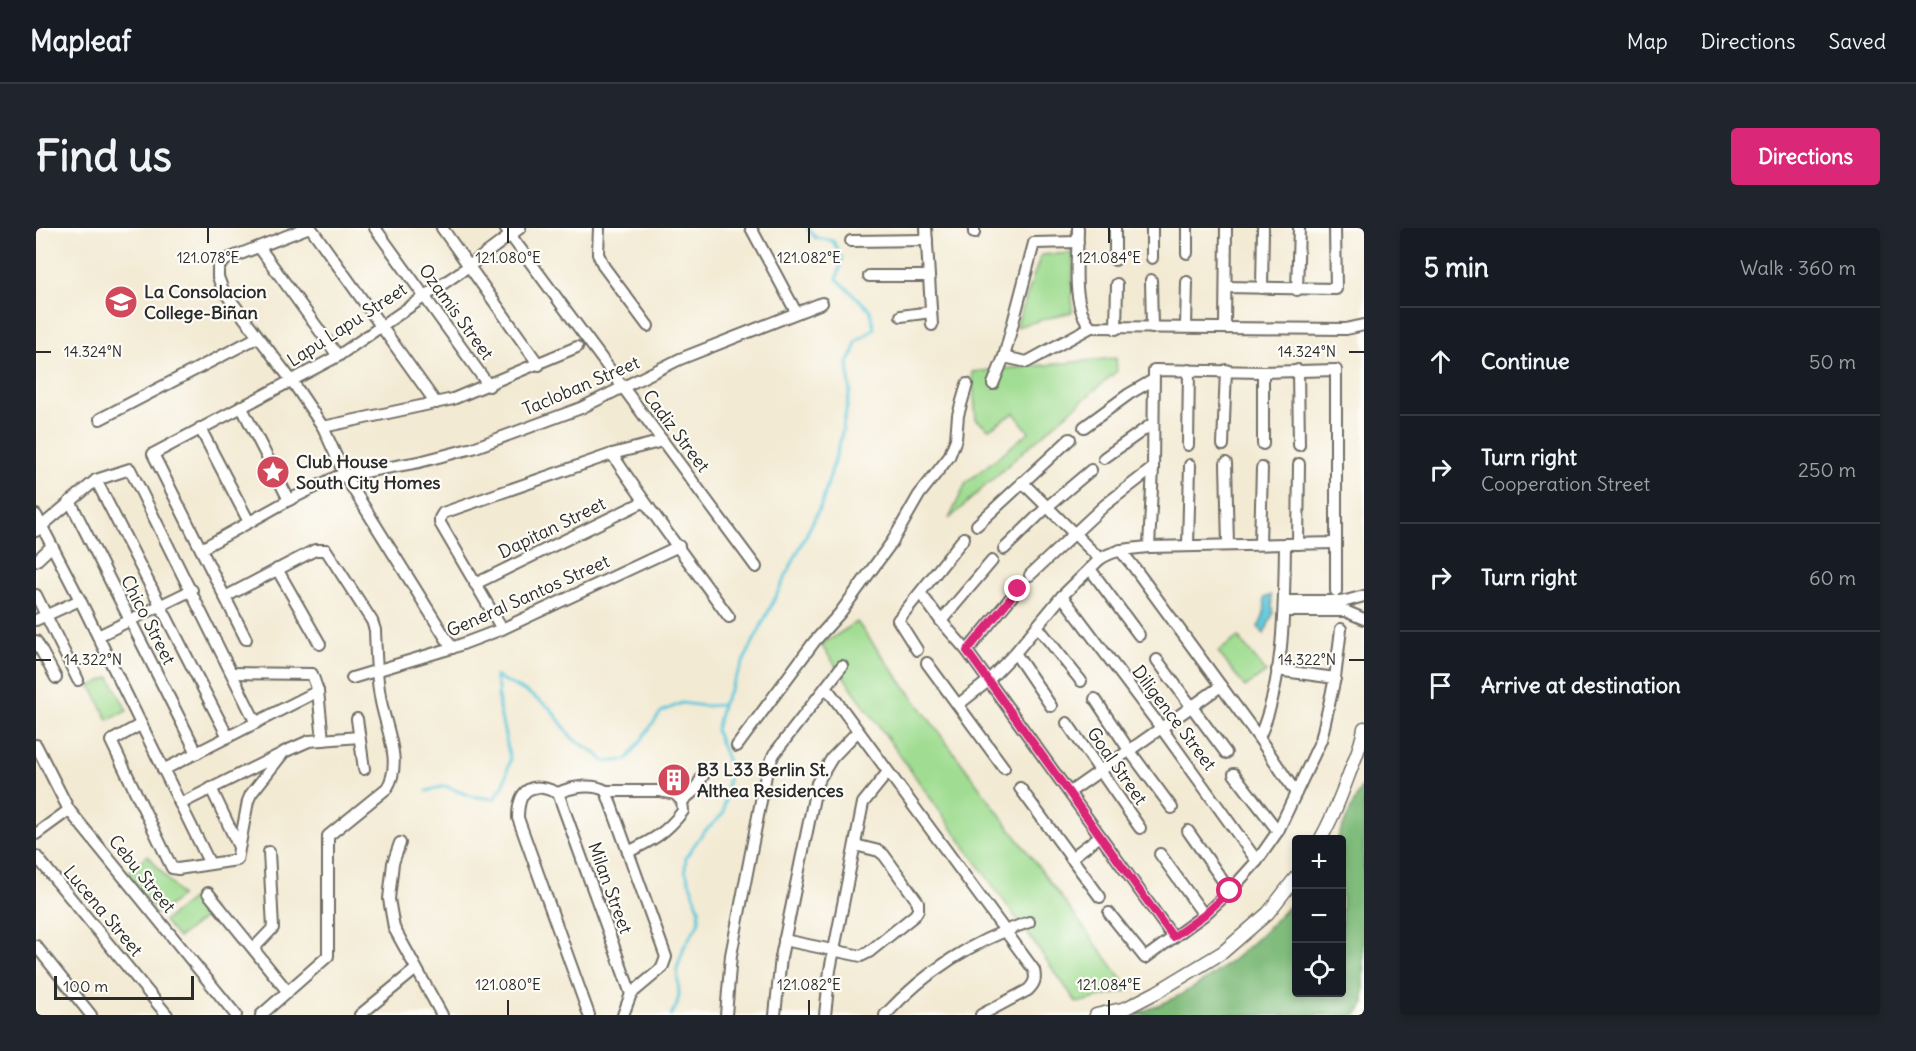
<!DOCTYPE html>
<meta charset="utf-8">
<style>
body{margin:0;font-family:Delius,sans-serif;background:#20242c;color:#f1f3f6}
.controls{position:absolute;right:18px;bottom:18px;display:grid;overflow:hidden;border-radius:6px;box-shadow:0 3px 9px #0003}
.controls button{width:54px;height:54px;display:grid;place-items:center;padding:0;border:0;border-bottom:2px solid #363941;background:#171b24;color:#f1f3f6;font:30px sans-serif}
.scale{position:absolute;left:18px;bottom:15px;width:140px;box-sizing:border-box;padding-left:6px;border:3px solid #2b2b2b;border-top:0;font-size:16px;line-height:21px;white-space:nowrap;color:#2b2b2b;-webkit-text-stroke:4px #fdfcf7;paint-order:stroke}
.stop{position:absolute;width:18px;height:18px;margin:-14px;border:4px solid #db2777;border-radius:50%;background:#fff}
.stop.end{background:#db2777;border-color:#fff;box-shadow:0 2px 6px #0008}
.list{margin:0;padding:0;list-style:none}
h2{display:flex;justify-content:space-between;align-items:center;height:78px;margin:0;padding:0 24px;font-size:26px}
h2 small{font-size:20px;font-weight:400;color:#9ea1a6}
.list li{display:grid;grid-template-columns:39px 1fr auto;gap:18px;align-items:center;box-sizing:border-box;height:108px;padding:0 24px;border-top:2px solid #363941}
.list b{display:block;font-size:22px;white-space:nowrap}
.list p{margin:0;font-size:20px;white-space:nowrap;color:#9ea1a6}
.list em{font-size:20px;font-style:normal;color:#9ea1a6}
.icon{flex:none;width:33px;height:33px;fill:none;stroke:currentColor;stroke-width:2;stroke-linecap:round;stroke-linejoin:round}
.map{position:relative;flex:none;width:1328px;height:787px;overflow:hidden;border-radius:6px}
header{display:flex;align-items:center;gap:36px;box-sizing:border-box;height:84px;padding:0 30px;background:#171b24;border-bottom:2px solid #363941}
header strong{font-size:28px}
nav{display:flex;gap:33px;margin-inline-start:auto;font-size:21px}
.intro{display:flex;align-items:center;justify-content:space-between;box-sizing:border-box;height:144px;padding:0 36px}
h1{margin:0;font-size:42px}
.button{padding:15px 27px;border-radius:6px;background:#db2777;color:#fff;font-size:21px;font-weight:700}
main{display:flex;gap:36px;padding:0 36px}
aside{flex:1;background:#171b24;border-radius:6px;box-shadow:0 3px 9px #0003}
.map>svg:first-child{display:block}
.green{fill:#a0dd92;stroke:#66845e;stroke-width:1.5}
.forest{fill:#80bc7c;stroke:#567454;stroke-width:1.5}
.water{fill:#5ec7d9;stroke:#447982;stroke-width:1.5}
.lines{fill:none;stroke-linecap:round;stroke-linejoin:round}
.stream{stroke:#5ec7d9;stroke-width:3}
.minor-casing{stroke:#716e66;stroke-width:14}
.major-casing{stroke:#716e66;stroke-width:15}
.minor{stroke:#fff;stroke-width:10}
.major{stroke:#fff;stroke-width:12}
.route{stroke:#db2777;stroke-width:8}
.ticks{fill:none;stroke:#2b2b2b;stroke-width:2}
.labels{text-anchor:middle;stroke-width:4.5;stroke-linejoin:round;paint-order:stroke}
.poi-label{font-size:18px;font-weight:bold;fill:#2b2b2b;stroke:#fdfcf7;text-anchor:start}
.street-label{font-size:18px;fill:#2b2b2b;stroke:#fdfcf7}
.ticks-label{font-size:15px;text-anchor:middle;fill:#2b2b2b;stroke:#fdfcf7;stroke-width:4.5;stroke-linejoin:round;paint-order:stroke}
</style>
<header>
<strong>Mapleaf</strong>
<nav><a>Map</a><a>Directions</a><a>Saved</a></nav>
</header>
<div class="intro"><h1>Find us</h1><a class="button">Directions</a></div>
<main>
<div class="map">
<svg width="1328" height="787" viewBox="0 0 1328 787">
<rect width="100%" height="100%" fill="#fdfcf7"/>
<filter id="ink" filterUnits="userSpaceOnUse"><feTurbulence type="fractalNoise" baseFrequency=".0167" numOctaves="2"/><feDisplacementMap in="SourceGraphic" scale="12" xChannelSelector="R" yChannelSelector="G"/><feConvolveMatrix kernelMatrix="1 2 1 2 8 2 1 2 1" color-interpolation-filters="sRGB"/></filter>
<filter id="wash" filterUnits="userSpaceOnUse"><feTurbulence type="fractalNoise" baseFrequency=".008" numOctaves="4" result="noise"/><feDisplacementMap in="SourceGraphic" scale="24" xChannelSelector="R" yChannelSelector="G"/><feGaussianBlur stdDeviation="1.35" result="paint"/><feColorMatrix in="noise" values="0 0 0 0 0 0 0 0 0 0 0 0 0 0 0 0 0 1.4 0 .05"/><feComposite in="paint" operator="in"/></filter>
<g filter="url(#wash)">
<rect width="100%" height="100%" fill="#f3ead3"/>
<g class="green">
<polygon points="1037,25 1036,84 980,99 1005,27"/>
<polygon points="1080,130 1081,143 991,220 913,291 930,255 993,204 978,185 953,201 940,191 936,144"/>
<polygon points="821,394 1094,762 1041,775 785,417"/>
<polygon points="1202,409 1230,444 1209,459 1182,424"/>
<polygon points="74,449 91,483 72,492 55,458"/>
<polygon points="112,627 145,668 122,686 89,646"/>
<polygon points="163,665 177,683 142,710 128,693"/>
</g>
<path class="forest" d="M1328 553V777L1321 787H1096C1164 766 1214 722 1260 670V764H1306V612L1301 611Z"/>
<path class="water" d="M1235 367 1237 386 1228 406 1222 399C1228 389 1230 382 1228 370Z"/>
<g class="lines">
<g class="stream">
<polyline points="391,563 409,558 434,568 458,571 468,556 474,531 463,480 462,460 459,448 492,465 514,480 537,511 561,526 569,534 591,532 625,484 646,475 668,478 686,477"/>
<polyline points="635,787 641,777 643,766 641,741 648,719 663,694 663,680 649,642 650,629 666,606 687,586 694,539 680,503 686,477 786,275 805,210 814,162 812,135 818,124 820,114 838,101 834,82 801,51 806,31 797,13 780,10 771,0"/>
</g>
</g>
</g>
<g filter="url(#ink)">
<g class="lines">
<defs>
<g id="minor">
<polyline points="271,0 189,32 182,39 182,49 187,62 256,153 287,199 309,248 416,420"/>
<polyline points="275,0 400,175"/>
<polyline points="339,0 453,158"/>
<polyline points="406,0 503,137"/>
<polyline points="469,0 720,339"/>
<polyline points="563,0 562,26 568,39 612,98"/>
<polyline points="715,0 760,84"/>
<polyline points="890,0 896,97"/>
<path d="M1042 0C1042 30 1034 77 1055 99L1310 101 1328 97"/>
<polyline points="1151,0 1151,25"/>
<polyline points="938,5 938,0"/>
<polyline points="815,13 891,12"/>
<polyline points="223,19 302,128"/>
<polyline points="1116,30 1116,0"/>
<polyline points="1079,32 1079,0"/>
<polyline points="833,48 892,48"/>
<polyline points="1115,52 1116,100"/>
<polyline points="1190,59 1300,61 1299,0"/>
<polyline points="1226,60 1227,0"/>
<polyline points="1261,62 1263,0"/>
<polyline points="865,88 895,84"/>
<polyline points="1150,99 1151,54"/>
<polyline points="1189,100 1190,0"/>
<polyline points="1080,101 1081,56"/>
<polyline points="968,129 991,134 1055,99"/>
<polyline points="1262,142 1263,217"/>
<polyline points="957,156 968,129 998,15 1042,14"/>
<polyline points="205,178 253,272"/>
<polyline points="64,191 222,109"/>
<polyline points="287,199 417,171 541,119"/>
<polyline points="1048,199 1093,166 1117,152"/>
<polyline points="164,200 213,294"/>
<polyline points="1227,216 1227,144"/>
<polyline points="1152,217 1153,142"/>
<polyline points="1187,217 1190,142"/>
<path d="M576 226C613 282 654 335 693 389"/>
<polyline points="1068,230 1116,196"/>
<polyline points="1190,235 1192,317"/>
<polyline points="60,252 192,509"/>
<polyline points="986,254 1064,331"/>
<polyline points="34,273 161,525"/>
<polyline points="0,287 44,372 174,636"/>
<polyline points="941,297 1034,211"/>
<polyline points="0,303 60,252 94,241 220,495"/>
<polyline points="1224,316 1226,240"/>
<polyline points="1262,316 1263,236"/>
<polyline points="1152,318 1154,237"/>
<polyline points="1113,319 1117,240 1118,142 1227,144 1300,142 1300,363"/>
<polyline points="165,321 253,272 300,249 383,234 437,220 545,180 644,131 786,75"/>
<polyline points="968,321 1011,279 1055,242"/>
<polyline points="1084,322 1097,338 1223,510 1260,565"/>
<polyline points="0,333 16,318"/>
<polyline points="241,341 284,416"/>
<polyline points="1054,341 1103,407"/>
<polyline points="994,347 1069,277 1117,240"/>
<polyline points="439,356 607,274"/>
<polyline points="885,366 905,393 931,423 1137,709"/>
<polyline points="0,367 42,452"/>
<polyline points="1026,368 1126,501 1221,633"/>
<path d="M189 369 279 322H290L336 393 339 402C340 424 340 446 344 468 348 497 368 533 351 560L292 608V728L225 787"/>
<polyline points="1248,373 1310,373 1328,368"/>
<polyline points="1248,383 1309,383 1328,391"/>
<polyline points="0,392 44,372"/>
<polyline points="905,393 956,333"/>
<polyline points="1001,398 1045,453"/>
<polyline points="466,401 404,295 404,290 407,285 576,226 627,213"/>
<polyline points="62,408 156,362"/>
<polyline points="210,411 117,226 302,128 433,38 484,0"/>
<polyline points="0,413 20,450"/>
<polyline points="881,422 862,392 928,310"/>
<polyline points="931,423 982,361"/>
<polyline points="979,425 1015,478"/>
<polyline points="1121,432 1190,525"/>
<polyline points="891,435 968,540"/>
<polyline points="1241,442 1299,450"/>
<polyline points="196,445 276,446 282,463 287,512"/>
<polyline points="316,450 416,420 466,401 643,318"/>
<path d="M790 459 998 742C1000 751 999 755 992 762L945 787"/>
<polyline points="1059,471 1093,522 1136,580"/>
<path d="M923 476 951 454 979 425 1026 368 1064 331C1079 321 1095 321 1113 319L1300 315"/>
<polyline points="321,491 328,541"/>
<polyline points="1031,495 1104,600"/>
<polyline points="104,497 75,513 136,640 142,641 201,632 212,573 215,566 248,524 273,513 323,509"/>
<path d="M1223 510C1249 450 1248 380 1249 316"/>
<polyline points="0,517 33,582 200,787"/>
<polyline points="701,518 778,414 804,385 856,314 883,267 913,229 920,211 922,187 931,156"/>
<polyline points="127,542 282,463"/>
<polyline points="1198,546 1242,603"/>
<polyline points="175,560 203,619"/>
<polyline points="984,560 1064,669"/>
<path d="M570 563H624L639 566 646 573 647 583C630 605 617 612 592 624"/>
<polyline points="1034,564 1185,458"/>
<polyline points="522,565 595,766"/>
<polyline points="646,573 658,563 668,546"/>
<polyline points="144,576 245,526"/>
<polyline points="1152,603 1194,663"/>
<polyline points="0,606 33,582"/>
<polyline points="364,615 357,635 353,671 358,700 406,787"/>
<polyline points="1124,626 1168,687"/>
<polyline points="0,628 131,787"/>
<polyline points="1035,630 1064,608"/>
<polyline points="172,665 252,764"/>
<polyline points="1073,685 1109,730 1168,687 1194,663 1221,633 1242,603 1285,512 1299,450 1305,401"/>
<polyline points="748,712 825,728 833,724 879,687 882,682 882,674 848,627 843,623 819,617"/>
<polyline points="0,718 55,787"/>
<polyline points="218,720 237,700 233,624"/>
<polyline points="324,787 380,741"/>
<path d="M553 787 482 590C482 560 496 553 522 565 535 559 557 555 570 563L630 729 626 740 595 766 587 787"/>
<polyline points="690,787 695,727 731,542 738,526 806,438"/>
<polyline points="739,787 745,729 781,555 796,530 822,503"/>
<polyline points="789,787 794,742 827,575 852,544"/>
<path d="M849 787C891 742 935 714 993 694"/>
</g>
<g id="major">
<path d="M1284 612C1297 590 1306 565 1315 541 1320 528 1326 515 1328 500"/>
<polyline points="1060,787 1090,780 1121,764 1187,724 1232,685 1260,649"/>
</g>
</defs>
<use href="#minor" class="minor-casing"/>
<use href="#major" class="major-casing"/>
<use href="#minor" class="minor"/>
<use href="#major" class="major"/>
</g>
</g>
<g class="lines" filter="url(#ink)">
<polyline class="route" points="982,361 931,423 1137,709 1168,687 1194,663"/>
</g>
<path class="ticks" d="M172 0V15M472 0V15M773 0V15M1073 0V15M0 124H15M1313 124H1328M0 432H15M1313 432H1328M472 772V787M773 772V787M1073 772V787"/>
<defs>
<symbol id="university-disc" viewBox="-11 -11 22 22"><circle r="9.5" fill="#d1495b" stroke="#fdfcf7"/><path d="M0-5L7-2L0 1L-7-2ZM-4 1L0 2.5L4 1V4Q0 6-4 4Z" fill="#fff"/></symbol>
<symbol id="sight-disc" viewBox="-11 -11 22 22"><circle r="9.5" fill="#d1495b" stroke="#fdfcf7"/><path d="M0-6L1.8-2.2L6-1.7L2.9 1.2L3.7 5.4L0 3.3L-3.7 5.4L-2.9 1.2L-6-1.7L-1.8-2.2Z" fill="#fff"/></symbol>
<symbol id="building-disc" viewBox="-11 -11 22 22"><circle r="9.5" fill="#d1495b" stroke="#fdfcf7"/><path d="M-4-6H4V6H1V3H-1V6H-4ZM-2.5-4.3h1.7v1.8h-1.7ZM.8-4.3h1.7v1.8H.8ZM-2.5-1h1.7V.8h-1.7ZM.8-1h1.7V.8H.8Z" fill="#fff"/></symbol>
</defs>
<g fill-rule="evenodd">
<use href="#university-disc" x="66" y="55" width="38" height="38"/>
<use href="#sight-disc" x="218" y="225" width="38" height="38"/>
<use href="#building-disc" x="619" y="533" width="38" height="38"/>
</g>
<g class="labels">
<g class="poi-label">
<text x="108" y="70">La Consolacion<tspan x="108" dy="21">College-Biñan</tspan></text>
<text x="260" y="240">Club House<tspan x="260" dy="21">South City Homes</tspan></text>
<text x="661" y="548">B3 L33 Berlin St.<tspan x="661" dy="21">Althea Residences</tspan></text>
</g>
<g class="street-label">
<text transform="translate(420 84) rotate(54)" y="6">Ozamis Street</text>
<text transform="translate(311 97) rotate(-33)" y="6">Lapu Lapu Street</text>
<text transform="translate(545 158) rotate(-23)" y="6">Tacloban Street</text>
<text transform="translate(640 203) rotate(53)" y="6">Cadiz Street</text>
<text transform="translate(516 300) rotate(-26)" y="6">Dapitan Street</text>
<text transform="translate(492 368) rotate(-24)" y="6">General Santos Street</text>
<text transform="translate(112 392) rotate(63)" y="6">Chico Street</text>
<text transform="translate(1138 490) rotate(53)" y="6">Diligence Street</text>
<text transform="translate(1081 538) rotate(55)" y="6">Goal Street</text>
<text transform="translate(106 646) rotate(51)" y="6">Cebu Street</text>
<text transform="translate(574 660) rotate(70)" y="6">Milan Street</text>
<text transform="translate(67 683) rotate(50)" y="6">Lucena Street</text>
</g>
</g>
<g class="ticks-label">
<text x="172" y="35">121.078°E</text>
<text x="472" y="35">121.080°E</text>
<text x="773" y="35">121.082°E</text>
<text x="1073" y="35">121.084°E</text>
<text x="57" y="129">14.324°N</text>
<text x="1271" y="129">14.324°N</text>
<text x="57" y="437">14.322°N</text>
<text x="1271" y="437">14.322°N</text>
<text x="472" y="762">121.080°E</text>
<text x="773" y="762">121.082°E</text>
<text x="1073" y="762">121.084°E</text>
</g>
</svg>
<div class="controls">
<button>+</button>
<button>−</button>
<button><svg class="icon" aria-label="locate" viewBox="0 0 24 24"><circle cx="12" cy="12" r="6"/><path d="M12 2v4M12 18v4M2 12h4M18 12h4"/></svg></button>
</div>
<div class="scale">100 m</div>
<div class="stop" style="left:1194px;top:663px"></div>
<div class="stop end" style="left:982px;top:361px"></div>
</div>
<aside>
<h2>5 min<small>Walk · 360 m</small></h2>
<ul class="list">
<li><svg class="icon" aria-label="ahead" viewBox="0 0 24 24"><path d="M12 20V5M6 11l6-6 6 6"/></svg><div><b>Continue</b></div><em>50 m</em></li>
<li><svg class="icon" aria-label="right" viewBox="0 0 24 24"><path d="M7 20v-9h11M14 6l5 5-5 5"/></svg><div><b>Turn right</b><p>Cooperation Street</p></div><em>250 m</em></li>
<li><svg class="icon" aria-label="right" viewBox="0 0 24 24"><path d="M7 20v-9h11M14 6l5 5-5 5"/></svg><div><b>Turn right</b></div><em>60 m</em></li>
<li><svg class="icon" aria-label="arrive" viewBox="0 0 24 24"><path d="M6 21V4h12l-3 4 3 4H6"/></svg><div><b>Arrive at destination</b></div></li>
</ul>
</aside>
</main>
